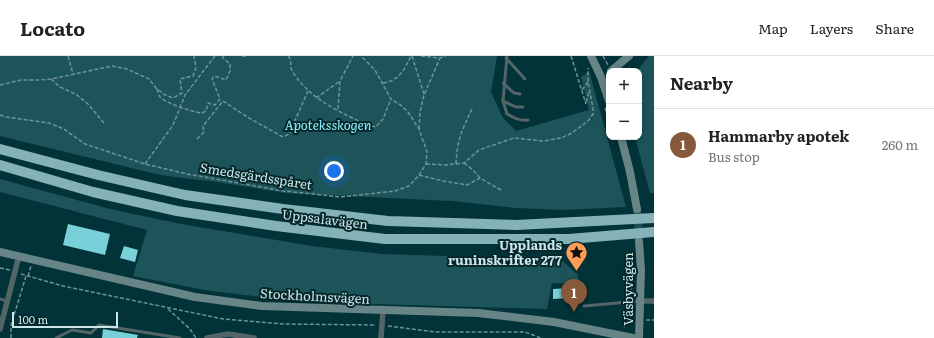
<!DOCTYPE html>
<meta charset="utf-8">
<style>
body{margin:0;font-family:Literata,serif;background:#f6f6f6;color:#222}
.controls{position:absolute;right:12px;top:12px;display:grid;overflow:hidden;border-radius:8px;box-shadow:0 2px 10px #0003}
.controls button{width:36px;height:36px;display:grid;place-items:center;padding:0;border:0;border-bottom:1px solid #e0e0e0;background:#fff;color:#222;font:20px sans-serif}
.scale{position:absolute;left:12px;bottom:10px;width:106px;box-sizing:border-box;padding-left:4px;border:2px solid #cde5e7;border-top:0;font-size:11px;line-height:14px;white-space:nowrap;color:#cde5e7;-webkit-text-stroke:3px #04282b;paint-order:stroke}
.you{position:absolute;left:334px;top:115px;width:14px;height:14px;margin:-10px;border:3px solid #fff;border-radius:50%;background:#1a73e8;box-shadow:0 0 0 6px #1a73e833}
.badge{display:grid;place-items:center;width:26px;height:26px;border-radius:50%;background:#85593a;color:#fff;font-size:13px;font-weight:700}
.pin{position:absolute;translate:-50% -33px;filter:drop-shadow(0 1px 2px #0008)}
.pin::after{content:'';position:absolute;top:21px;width:14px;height:12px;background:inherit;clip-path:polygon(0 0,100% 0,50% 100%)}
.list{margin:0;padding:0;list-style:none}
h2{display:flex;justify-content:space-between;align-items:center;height:52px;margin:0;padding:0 16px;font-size:17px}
h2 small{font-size:13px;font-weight:400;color:#767676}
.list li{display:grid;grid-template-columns:26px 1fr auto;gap:12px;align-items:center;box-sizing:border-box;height:72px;padding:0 16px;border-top:1px solid #e0e0e0}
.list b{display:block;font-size:15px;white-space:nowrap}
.list p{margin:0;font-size:13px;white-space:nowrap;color:#767676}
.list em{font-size:13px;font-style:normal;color:#767676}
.map{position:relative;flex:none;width:654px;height:282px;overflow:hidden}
header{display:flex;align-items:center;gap:24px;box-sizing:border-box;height:56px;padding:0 20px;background:#fff;border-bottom:1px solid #e0e0e0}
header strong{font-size:19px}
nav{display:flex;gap:22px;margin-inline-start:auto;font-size:14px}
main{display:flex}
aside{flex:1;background:#fff}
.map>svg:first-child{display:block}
.green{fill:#1c545a}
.building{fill:#7ad0d9}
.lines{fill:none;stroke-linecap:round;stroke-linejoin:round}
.secondary-tunnel{stroke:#204e52;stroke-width:8;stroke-dasharray:8 4;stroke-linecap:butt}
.path{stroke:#6f9396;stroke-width:1.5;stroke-dasharray:4 2;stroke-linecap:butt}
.lane{stroke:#536567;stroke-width:3}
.street{stroke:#536567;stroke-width:5.5}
.secondary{stroke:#678487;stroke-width:8}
.highway{stroke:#84b2b7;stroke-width:10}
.labels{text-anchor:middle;stroke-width:4;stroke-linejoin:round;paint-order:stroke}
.park-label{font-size:13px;font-style:italic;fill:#92f1fb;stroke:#04282b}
.street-label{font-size:13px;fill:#cde5e7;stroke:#04282b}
.poi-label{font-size:13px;font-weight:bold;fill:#cde5e7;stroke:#04282b;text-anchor:end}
</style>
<header>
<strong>Locato</strong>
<nav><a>Map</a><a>Layers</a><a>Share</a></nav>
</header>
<main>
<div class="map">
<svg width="654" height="282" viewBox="0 0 654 282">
<rect width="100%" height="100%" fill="#013338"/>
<g class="green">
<polygon points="0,0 497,0 491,36 503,62 516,75 589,54 581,21 589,15 626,151 563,154 516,152 451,145 285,137 217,126 174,121 156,118 0,80"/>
<polygon points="649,0 654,0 654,137 650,137 635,81 639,81 639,15 637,15"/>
<polygon points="0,123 110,153 181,168 312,190 383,198 480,201 557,200 578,219 579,228 552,227 547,253 306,246 210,235 133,220 147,174 0,136"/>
</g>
<g class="building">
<polygon points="68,168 110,178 105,199 63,189"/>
<polygon points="124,190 138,194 135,206 120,202"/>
<polygon points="569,232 569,242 553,243 553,233"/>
<polygon points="103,273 138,279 137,282 102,282"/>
</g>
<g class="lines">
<polyline class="secondary-tunnel" points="637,153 639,182"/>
<g class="path">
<polyline points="68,0 73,18"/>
<polyline points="242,0 247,0"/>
<path d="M288 0C292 4 290 7 291 12 292 15 295 20 297 22 314 45 342 57 367 69L376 71 383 63 391 43"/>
<polyline points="412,0 424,38"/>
<polyline points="421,0 440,2 446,0"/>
<polyline points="571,0 586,48"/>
<polyline points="603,0 608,9"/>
<polyline points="51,23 60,31 77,39 88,48 104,67"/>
<path d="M383 27C399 25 404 14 411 0"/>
<polyline points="0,29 21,24 40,24 51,23 112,10 127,13 149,23 156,32 165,39 173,42 182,37 180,23 193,20 196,12 194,0"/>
<path d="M157 33C158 36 158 39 160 41 167 48 193 56 202 57L206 55 208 47 215 49 220 43 212 23 213 21 215 20 226 24 230 15V8L223 2V0"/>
<polyline points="582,34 588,26"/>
<polyline points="316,42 340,25"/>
<polyline points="586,46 589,36"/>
<polyline points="605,52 609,63"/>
<polyline points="338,53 340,25 353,0"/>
<polyline points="0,59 6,61 49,67 64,73 85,88 145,108 187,118 284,135 341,141 395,135 409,130 419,119 426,108 427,96 419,73 408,56 402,50 391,43 375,14 361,0"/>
<polyline points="419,73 420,56 424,39 440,2"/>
<polyline points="197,83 204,76 203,70 223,45 249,62 283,81 289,78 308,35"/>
<polyline points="464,107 473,114 480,122"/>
<polyline points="145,108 173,69 185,39 215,0"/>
<polyline points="426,108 446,109 464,107 479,94 514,82 544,85 561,82 572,77 588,65 593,58 593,52 588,26 588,12"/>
<path d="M456 108C457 84 462 74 472 53"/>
<polyline points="419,119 443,125 467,129 480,122 501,134"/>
<polyline points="0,212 10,214"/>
<polyline points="21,218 63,230 223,263 284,268 376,269"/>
<polyline points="28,220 31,210"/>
<polyline points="630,241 632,229"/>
<polyline points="168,253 190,273 196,282"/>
<polyline points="646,264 654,264"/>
<polyline points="388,270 435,276 525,276 541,282"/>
<polyline points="624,272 629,251"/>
<polyline points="11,282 11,269 26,220"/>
</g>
<g class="lane">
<path d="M507 0 503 45 507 58C514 62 520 65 528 64"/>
<polyline points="506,2 525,23"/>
<polyline points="503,27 514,37 520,38"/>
<polyline points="503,45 516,51 523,51"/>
<polyline points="0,243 7,245"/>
<polyline points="584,250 639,245"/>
<polyline points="56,282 72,274 91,277 99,269 180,282"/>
</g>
<g class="street">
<polyline points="640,245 654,245"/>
<polyline points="0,273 19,200"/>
<polyline points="207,282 228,278 254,282"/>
<polyline points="381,282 383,255"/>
</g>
<g class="secondary">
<polyline points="591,0 601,21 609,45"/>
<polyline points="611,15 629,0"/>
<polyline points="621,81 630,116 637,153"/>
<polyline points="0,196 195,241 262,250 478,257 554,266 633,282"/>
<polyline points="639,282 641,214 639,185"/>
</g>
<g class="highway">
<polyline points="0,93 98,119 185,139 283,153 388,165 516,169 654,162"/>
<polyline points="0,109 93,136 177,155 276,170 385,183 569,183 654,176"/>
</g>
</g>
<defs>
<symbol id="sight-pin" viewBox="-11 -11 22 30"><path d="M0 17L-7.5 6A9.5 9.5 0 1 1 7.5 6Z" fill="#fd9c57" stroke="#04282b"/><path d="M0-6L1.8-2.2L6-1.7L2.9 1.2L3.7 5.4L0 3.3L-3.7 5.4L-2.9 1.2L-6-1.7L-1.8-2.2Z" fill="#111"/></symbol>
</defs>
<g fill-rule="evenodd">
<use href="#sight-pin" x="564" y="184" width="25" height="34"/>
</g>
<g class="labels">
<g class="park-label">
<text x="328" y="74">Apoteksskogen</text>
</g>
<g class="street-label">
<text transform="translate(256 120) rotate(9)" y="5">Smedsgärdsspåret</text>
<text transform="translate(325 163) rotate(7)" y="5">Uppsalavägen</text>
<text transform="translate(628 233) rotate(-90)" y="5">Väsbyvägen</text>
<text transform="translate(315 240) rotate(3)" y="5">Stockholmsvägen</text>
</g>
<g class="poi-label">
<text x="562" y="194">Upplands<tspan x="562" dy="15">runinskrifter 277</tspan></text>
</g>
</g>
</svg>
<div class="controls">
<button>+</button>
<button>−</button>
</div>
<div class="scale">100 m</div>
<div class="you"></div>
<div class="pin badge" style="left:574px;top:256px">1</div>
</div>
<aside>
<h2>Nearby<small></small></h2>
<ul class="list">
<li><span class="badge">1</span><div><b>Hammarby apotek</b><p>Bus stop</p></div><em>260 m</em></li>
</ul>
</aside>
</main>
